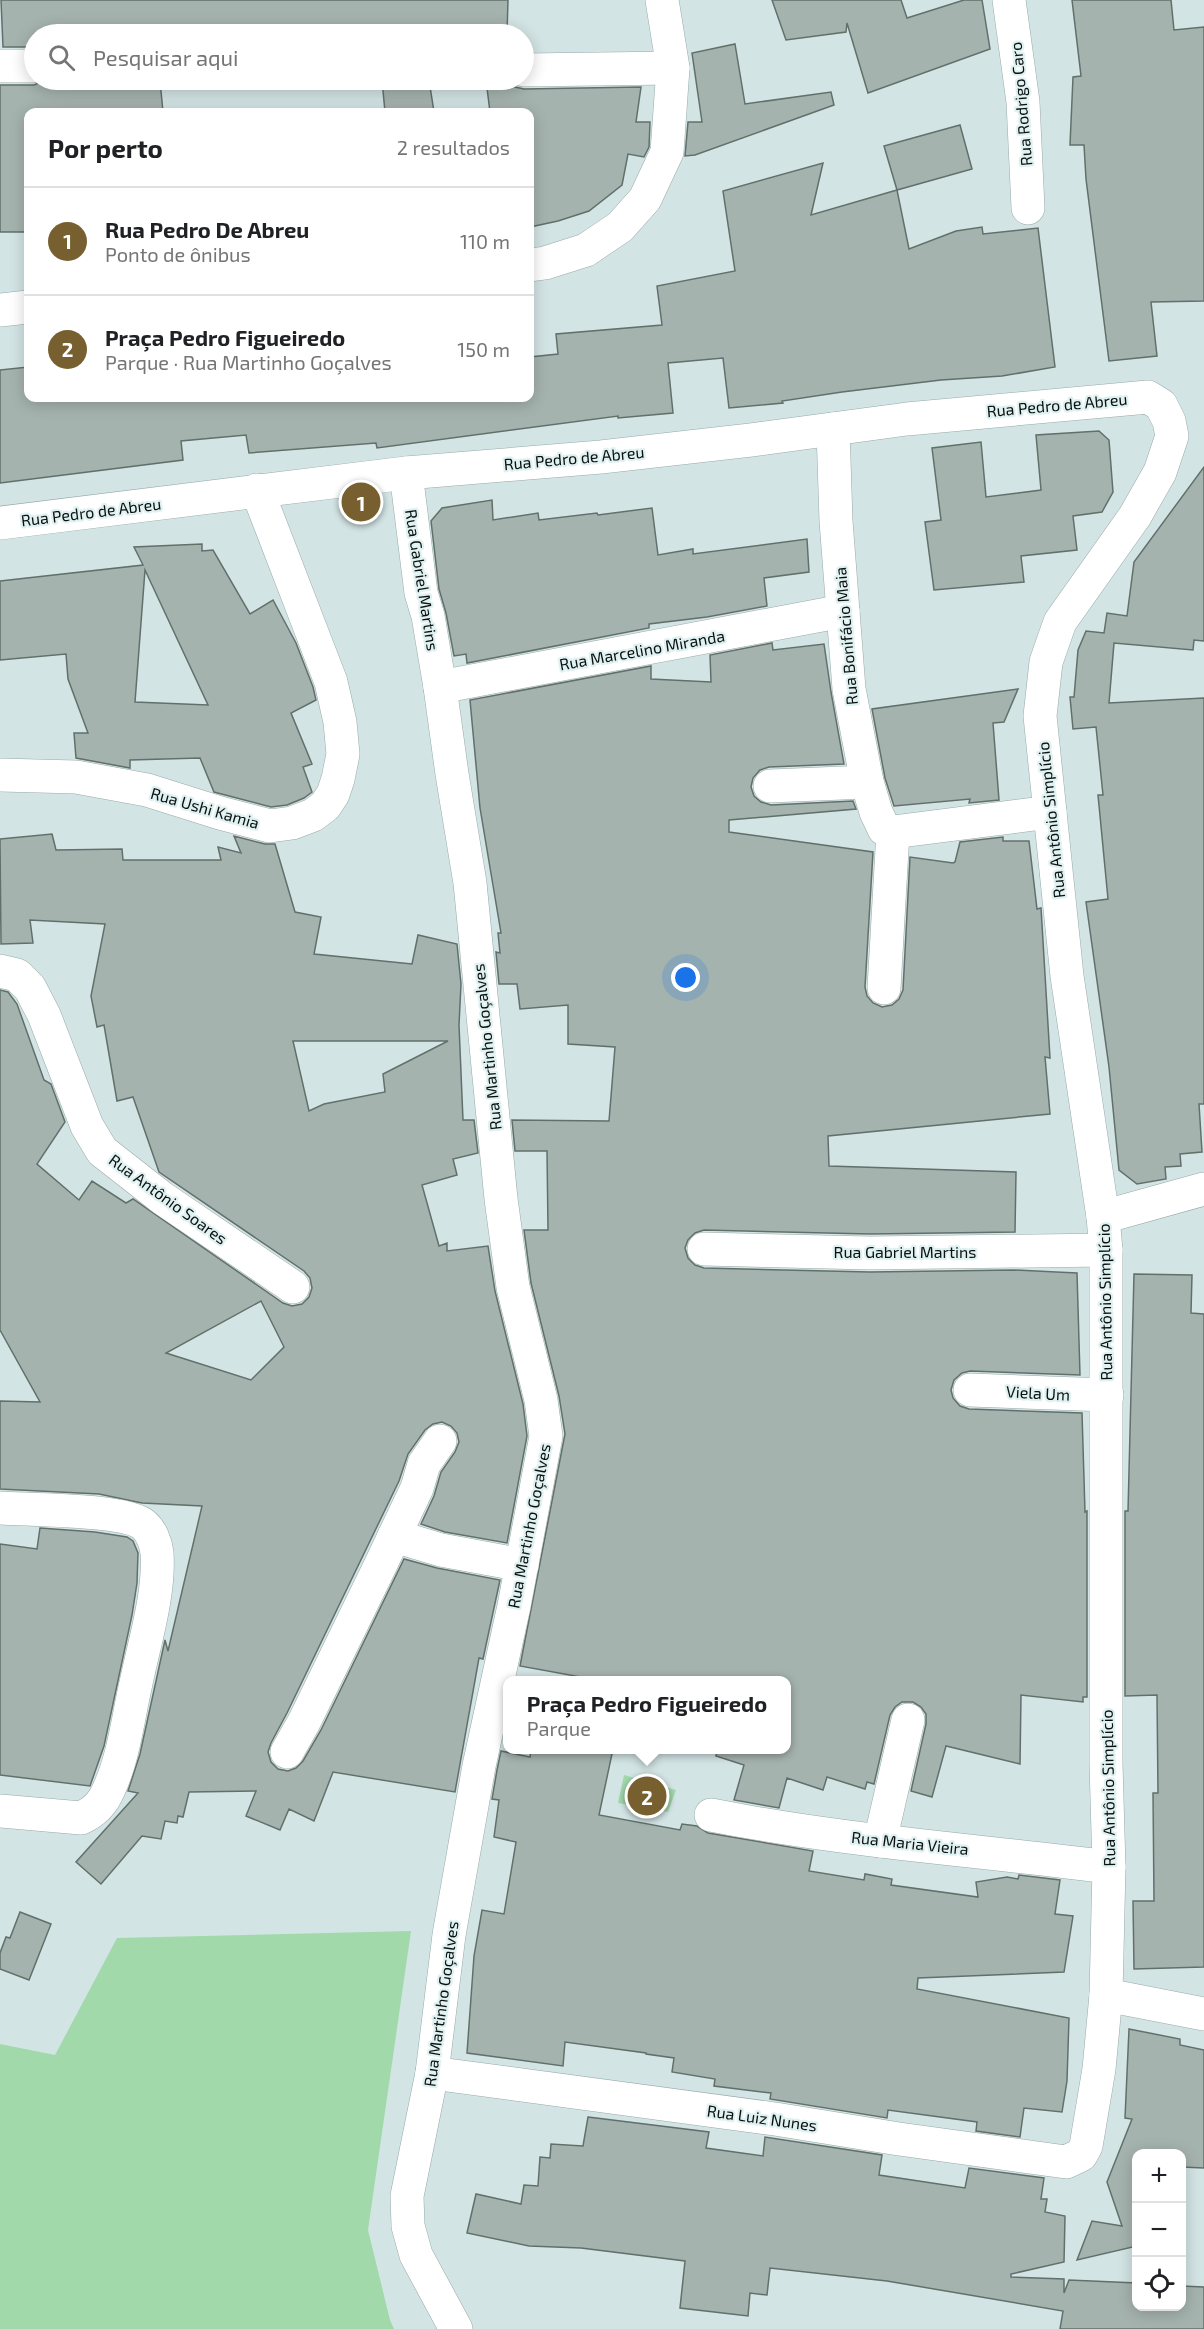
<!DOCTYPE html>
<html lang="pt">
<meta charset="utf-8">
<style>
body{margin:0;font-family:"Exo 2",sans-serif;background:#f6f6f6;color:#202124}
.controls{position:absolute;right:18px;bottom:18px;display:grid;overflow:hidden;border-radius:12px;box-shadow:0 3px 15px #0003}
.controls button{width:54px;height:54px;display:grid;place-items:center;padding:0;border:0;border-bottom:2px solid #e0e0e0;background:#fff;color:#202124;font:30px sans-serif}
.you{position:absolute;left:686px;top:978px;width:21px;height:21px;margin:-15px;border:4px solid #fff;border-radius:50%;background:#1a73e8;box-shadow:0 0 0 9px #1a73e833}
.badge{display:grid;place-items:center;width:39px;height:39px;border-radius:50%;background:#785f30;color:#fff;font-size:20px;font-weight:700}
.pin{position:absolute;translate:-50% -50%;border:3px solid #fff;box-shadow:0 2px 6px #0006}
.popup{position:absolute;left:503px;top:1676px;width:288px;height:78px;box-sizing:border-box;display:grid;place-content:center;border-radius:12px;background:#fff;filter:drop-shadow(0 2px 4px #0005);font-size:20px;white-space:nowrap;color:#757577}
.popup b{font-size:22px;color:#202124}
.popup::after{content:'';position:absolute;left:50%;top:100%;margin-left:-12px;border:12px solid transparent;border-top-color:#fff}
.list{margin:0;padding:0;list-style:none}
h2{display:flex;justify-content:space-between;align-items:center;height:78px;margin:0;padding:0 24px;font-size:26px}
h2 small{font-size:20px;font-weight:400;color:#757577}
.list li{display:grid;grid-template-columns:39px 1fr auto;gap:18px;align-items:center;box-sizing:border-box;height:108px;padding:0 24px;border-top:2px solid #e0e0e0}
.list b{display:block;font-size:22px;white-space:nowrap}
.list p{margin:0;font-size:20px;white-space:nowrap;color:#757577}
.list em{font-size:20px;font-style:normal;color:#757577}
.icon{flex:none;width:33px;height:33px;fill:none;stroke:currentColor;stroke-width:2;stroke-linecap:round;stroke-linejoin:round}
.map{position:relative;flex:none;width:1204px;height:2329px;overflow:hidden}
.search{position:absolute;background:#fff;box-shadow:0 3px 15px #0003;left:24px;top:24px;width:510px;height:66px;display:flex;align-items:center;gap:15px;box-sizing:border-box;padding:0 21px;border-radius:33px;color:#757577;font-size:22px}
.panel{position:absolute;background:#fff;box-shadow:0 3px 15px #0003;left:24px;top:108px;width:510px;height:294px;border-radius:12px}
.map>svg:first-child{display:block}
.green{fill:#a1d9ab}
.building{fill:#a5b3ae;stroke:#62706b;stroke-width:1.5;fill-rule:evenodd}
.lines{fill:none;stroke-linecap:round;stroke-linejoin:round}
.minor-casing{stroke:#99a9a9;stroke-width:34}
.minor{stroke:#fff;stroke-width:33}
.labels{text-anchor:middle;stroke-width:4.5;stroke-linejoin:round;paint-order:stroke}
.street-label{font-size:16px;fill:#0b1010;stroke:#e0f1f1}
</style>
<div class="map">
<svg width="1204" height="2329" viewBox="0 0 1204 2329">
<rect width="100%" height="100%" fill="#d3e4e4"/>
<g class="green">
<polygon points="624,1775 676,1790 668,1812 618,1803"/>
<polygon points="411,1931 368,2230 390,2320 394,2329 0,2329 0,2044 55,2055 117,1938"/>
</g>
<g class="building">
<polygon points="1,0 508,0 507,34 34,34 34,47 3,47"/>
<polygon points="772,0 901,0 907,18 964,0 982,0 990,49 868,93 847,23 846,32 786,40"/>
<polygon points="1072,0 1171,0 1174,30 1204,27 1204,301 1151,302 1157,356 1109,361 1086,179 1084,145 1070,145 1073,77 1081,76"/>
<polygon points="735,44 745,104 831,92 834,105 695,155 685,156 688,122 702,122 692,53"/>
<polygon points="46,80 157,80 160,81 163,112 28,112 28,232 0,232 0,85 34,85"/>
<polygon points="382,80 429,80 434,112 385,112"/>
<polygon points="486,80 506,80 506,82 510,82 515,87 524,89 641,87 636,122 650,122 649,147 644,157 628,154 622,185 589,211 558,221 530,227 530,112 490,112"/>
<polygon points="960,125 972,169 897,190 884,146"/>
<polygon points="823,163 811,215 897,190 909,249 956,231 982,227 983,234 1038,228 1055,367 1002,376 941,380 842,392 782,401 783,403 729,408 723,358 668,363 673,413 618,418 618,416 377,448 376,443 249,453 246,435 181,441 183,460 0,483 0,370 28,367 28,398 530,398 530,357 558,354 556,334 662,325 657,286 735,271 723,191"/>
<polygon points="1099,431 1109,440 1113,492 1102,512 1073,516 1077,550 1021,556 1024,582 934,590 925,522 941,520 932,448 981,442 986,497 1041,490 1036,435"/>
<polygon points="1204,467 1204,641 1194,640 1193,650 1114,643 1109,703 1204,698 1204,1104 1199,1104 1202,1152 1180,1154 1181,1166 1165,1167 1166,1179 1137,1184 1119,1170 1109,1067 1086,902 1108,899 1098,795 1103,795 1096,727 1073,729 1070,697 1074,697 1078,650 1086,631 1104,633 1107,613 1127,616 1134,562"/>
<polygon points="492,500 493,520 538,513 539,520 597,513 598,515 652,508 658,555 693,549 693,554 807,539 809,572 764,578 767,606 707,617 649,624 649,628 467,663 466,654 454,656 446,613 439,589 431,521 442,508"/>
<path d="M202 544V551L213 550 250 614 273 600 296 643 313 687 316 700 291 713 312 764 303 767 312 792 304 798 287 805 271 807 214 792 200 758 130 760V768L76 758 74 733H88L68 679 66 654 0 660V581L143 565 134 547ZM145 570 208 705 135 702Z"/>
<polygon points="772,643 773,650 824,644 831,692 844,764 769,767 760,770 753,778 751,787 754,796 761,802 771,805 853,801 856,809 729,820 729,832 873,852 865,987 867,996 873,1003 882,1007 892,1005 899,999 903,990 910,857 953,863 955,862 960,842 1003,837 1003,841 1029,841 1037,909 1041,908 1050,1058 1045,1057 1050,1114 828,1136 829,1166 1016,1172 1015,1232 870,1234 704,1230 695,1233 688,1240 685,1248 688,1258 695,1265 704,1268 870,1272 1014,1270 1077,1273 1080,1375 970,1371 962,1373 954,1380 951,1390 953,1398 960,1406 969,1409 1082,1413 1085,1512 1087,1511 1087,1697 1083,1697 1083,1702 1021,1695 1020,1764 946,1746 932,1797 911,1791 926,1724 926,1714 921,1707 913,1702 902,1702 895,1707 890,1715 874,1784 867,1782 865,1789 827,1777 823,1790 787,1778 779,1808 734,1800 744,1765 716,1756 717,1749 786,1749 786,1680 597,1680 520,1666 565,1434 559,1396 531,1283 524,1230 548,1230 547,1151 515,1151 512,1120 609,1121 615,1047 568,1044 568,1005 520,1009 517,984 499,984 496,952 500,953 498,933 501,933 480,808 470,700 651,666 651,679 711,682 710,655"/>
<polygon points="1018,689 1004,722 993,723 999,800 969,803 970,799 894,806 885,778 872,709"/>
<path d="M52 834 56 850 122 849 123 860H221L218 847 241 853 234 836 265 844H275L295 912 321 917 314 954 412 964 418 935 457 944 461 984 459 1025 463 1120H474L478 1153 453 1159 457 1175 422 1185 439 1246 447 1243V1251L488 1246 495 1291 523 1404 527 1436 507 1543 445 1532 421 1524 434 1496 441 1472 455 1452 459 1442 457 1433 451 1426 442 1422 433 1424 425 1430 408 1454 399 1481 287 1713 271 1743 268 1752 271 1762 278 1769 288 1771 296 1768 303 1761 321 1730 404 1559 437 1568 500 1580 483 1659 479 1658 455 1792 333 1772 314 1821 289 1809 280 1830 246 1816 256 1791 189 1792 183 1817 178 1816 177 1823 165 1821 161 1839 142 1836 101 1884 76 1862 138 1793 128 1791 140 1754 165 1640 168 1651 202 1506 142 1503 99 1494 0 1489V1401L40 1402 0 1330V990L8 992 17 1004 44 1080 51 1084 65 1122 37 1164 79 1200 92 1181 126 1203 133 1199 283 1303 292 1306 302 1304 309 1297 312 1288 310 1278 304 1271 159 1172 133 1097 117 1101 104 1025 97 1027 91 996 105 924 30 920 33 943 1 944 0 839ZM293 1041H448L383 1074 385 1092 324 1104 309 1111ZM261 1301 284 1347 251 1380 166 1353Z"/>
<polygon points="1134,1274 1192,1275 1191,1313 1204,1314 1204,1967 1134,1969 1133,1901 1154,1901 1153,1793 1158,1793 1157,1695 1125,1696 1125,1511 1128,1511"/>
<polygon points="40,1528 95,1532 127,1537 133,1541 138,1553 137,1583 132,1615 104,1746 90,1786 0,1775 0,1544 37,1549"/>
<polygon points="531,1749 613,1749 599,1815 680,1830 682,1824 697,1826 708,1833 813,1851 809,1871 864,1880 865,1874 892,1879 891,1885 978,1897 976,1882 1007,1877 1018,1879 1019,1875 1060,1880 1055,1914 1073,1916 1064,1972 918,1978 917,1989 1069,2018 1067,2081 1062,2112 1024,2108 1020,2137 976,2131 977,2122 888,2110 887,2118 770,2099 771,2093 714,2086 715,2079 672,2072 674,2058 646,2054 646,2053 565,2042 563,2066 467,2053 474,1956 482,1910 504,1914 516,1842 494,1837 499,1800 492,1799 497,1770 501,1751 530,1757"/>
<polygon points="20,1912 51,1924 29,1980 0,1969 0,1953 6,1937 10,1938"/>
<polygon points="1129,2029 1180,2039 1180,2045 1204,2050 1204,2168 1182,2167 1182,2154 1137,2154 1137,2246 1077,2260 1092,2221 1122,2226 1107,2182 1132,2119 1125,2118"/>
<polygon points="588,2117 709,2132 706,2148 763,2156 765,2137 882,2155 879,2175 965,2188 969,2168 1044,2178 1041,2199 1047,2199 1045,2212 1065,2216 1064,2262 1011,2274 1011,2277 1064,2279 1064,2293 1069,2280 1137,2283 1137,2307 1182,2307 1182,2286 1204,2287 1204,2329 1060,2329 1063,2311 887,2281 770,2268 767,2295 750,2293 748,2316 680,2308 685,2261 581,2248 529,2246 467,2233 476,2194 521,2204 524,2185 538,2186 540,2157 550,2158 551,2144 583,2146"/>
</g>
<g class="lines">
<defs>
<g id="minor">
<polyline points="1009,0 1023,102 1028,208"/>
<polyline points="0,66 34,66"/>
<polyline points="524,70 673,68"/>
<polyline points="530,265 545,263 586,250 620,227 645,199 667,152 673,68 662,0"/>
<polyline points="0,310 28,307"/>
<polyline points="833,429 836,521 849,689 867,782 876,812 884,829 893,832 884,988"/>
<polyline points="406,473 421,593 428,616 440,687 452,774 470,883 501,1199 513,1287 541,1400 546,1436 514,1606 479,1766 449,1935 432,2073 407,2196 408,2226 416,2255 456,2329"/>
<polyline points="0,523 406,473 601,457 751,440 907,419 1148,397 1161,405 1169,421 1172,436 1160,472 1135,516 1060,622 1046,662 1040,716 1067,976 1103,1217 1106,1250 1106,1764 1109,1867 1106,1995 1099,2069 1086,2146 1081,2155 1066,2162 899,2139 775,2119 432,2073"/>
<polyline points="440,687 843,611"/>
<polyline points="0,775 76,777 147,790 220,813 270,826 292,823 313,815 325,806 333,794 338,779 343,754 340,722 331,682 257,490"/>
<polyline points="770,786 867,782"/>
<polyline points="893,832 1050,812"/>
<polyline points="0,971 17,975 30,988 44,1015 87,1126 102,1151 162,1198 293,1287"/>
<polyline points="1103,1217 1204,1189"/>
<polyline points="704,1249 870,1253 1106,1250"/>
<polyline points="970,1390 1107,1395"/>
<path d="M0 1508C28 1510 125 1509 144 1525 151 1531 156 1543 157 1553 160 1593 144 1644 136 1683 128 1718 124 1756 109 1789 103 1803 95 1812 81 1818L0 1811"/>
<polyline points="394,1536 441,1550 522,1565"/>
<polyline points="287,1752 304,1722 380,1566 417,1488 424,1464 440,1441"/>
<path d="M711 1815C842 1841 976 1850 1109 1867"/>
<polyline points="880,1841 908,1720"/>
<polyline points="1106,1995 1204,2014"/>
</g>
</defs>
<use href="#minor" class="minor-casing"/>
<use href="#minor" class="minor"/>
</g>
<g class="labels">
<g class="street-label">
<text transform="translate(1021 104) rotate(-95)" y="6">Rua Rodrigo Caro</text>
<text transform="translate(1057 405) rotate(-5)" y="6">Rua Pedro de Abreu</text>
<text transform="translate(574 458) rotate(-5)" y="6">Rua Pedro de Abreu</text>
<text transform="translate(91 512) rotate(-7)" y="6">Rua Pedro de Abreu</text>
<text transform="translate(422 580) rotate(81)" y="6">Rua Gabriel Martins</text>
<text transform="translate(846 636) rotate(-95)" y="6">Rua Bonifácio Maia</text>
<text transform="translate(642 650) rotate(-10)" y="6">Rua Marcelino Miranda</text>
<text transform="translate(205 808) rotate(16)" y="6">Rua Ushi Kamia</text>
<text transform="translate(1051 820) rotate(-96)" y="6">Rua Antônio Simplício</text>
<text transform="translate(487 1047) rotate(-96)" y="6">Rua Martinho Goçalves</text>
<text transform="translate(168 1199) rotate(36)" y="6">Rua Antônio Soares</text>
<text x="905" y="1258">Rua Gabriel Martins</text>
<text transform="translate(1105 1302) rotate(-91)" y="6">Rua Antônio Simplício</text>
<text transform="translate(1038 1393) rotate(3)" y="6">Viela Um</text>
<text transform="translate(529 1526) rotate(-79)" y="6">Rua Martinho Goçalves</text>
<text transform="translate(1108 1788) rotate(-91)" y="6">Rua Antônio Simplício</text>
<text transform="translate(910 1843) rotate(6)" y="6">Rua Maria Vieira</text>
<text transform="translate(441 2004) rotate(-82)" y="6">Rua Martinho Goçalves</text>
<text transform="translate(762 2118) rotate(8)" y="6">Rua Luiz Nunes</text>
</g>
</g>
</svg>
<div class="controls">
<button>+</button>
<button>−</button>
<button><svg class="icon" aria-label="locate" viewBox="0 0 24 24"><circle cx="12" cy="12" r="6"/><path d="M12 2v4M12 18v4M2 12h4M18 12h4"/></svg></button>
</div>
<div class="you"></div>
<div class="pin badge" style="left:361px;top:502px">1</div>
<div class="pin badge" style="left:647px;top:1796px">2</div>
<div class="popup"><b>Praça Pedro Figueiredo</b>Parque</div>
<div class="search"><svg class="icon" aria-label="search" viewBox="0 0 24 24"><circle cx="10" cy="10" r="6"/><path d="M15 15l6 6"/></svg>Pesquisar aqui</div>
<section class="panel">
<h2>Por perto<small>2 resultados</small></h2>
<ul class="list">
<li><span class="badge">1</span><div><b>Rua Pedro De Abreu</b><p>Ponto de ônibus</p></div><em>110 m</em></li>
<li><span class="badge">2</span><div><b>Praça Pedro Figueiredo</b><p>Parque · Rua Martinho Goçalves</p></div><em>150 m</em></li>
</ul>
</section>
</div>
